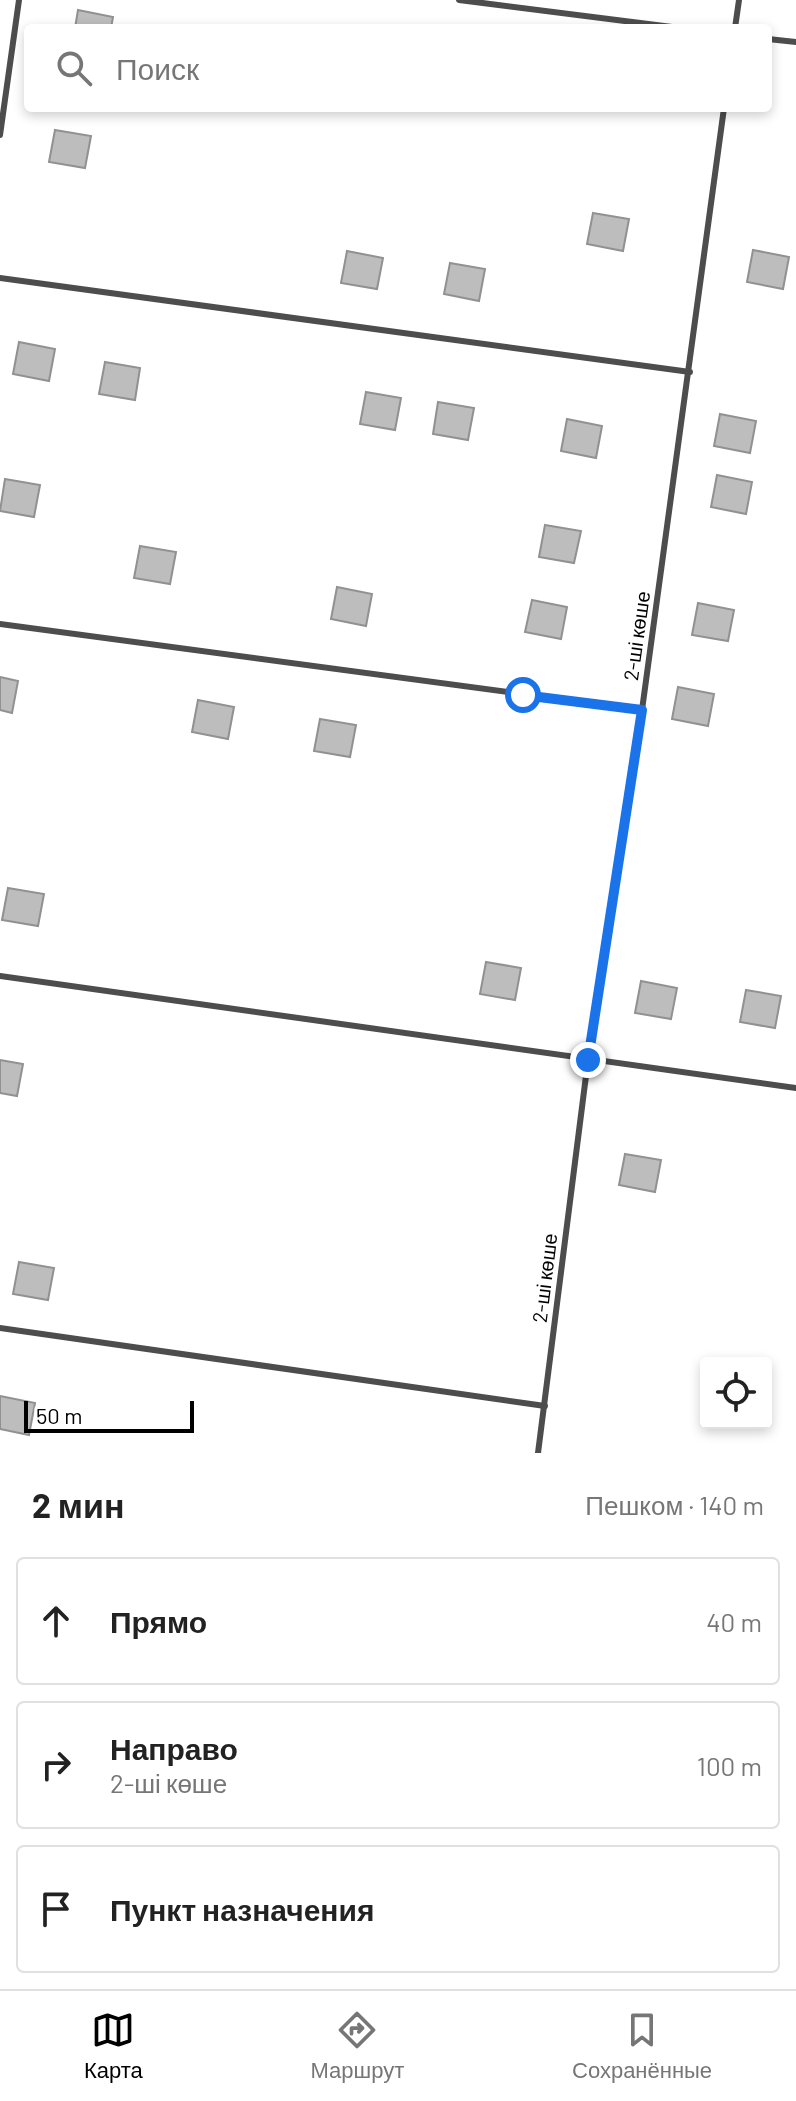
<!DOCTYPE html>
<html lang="ru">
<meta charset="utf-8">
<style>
body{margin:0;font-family:Barlow,sans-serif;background:#f2f2f2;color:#222}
.controls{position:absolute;right:24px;bottom:24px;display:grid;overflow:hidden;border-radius:8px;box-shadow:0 4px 12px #0003}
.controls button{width:72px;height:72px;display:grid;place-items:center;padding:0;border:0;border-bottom:2px solid #e0e0e0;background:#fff;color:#222;font:40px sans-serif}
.scale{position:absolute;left:24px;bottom:20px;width:170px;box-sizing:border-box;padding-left:8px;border:4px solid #000;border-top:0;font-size:22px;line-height:28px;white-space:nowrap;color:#000;-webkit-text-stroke:6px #fff;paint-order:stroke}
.stop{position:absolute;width:24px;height:24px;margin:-18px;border:6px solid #1a73e8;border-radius:50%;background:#fff}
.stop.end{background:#1a73e8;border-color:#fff;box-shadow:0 2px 8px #0008}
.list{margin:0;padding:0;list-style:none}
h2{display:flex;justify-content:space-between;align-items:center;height:104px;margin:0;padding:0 32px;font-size:34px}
h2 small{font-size:26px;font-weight:400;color:#767676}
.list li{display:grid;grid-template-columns:52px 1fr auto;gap:24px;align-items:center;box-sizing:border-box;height:128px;margin:0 16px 16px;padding:0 16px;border:2px solid #e0e0e0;border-radius:8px}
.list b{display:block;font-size:30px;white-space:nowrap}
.list p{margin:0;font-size:26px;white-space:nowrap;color:#767676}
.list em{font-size:26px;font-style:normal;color:#767676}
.icon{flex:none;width:44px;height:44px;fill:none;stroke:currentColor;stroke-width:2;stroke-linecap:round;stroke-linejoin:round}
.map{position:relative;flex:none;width:796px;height:1453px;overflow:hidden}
.search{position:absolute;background:#fff;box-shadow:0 4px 12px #0003;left:24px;right:24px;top:24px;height:88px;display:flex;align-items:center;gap:20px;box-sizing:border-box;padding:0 28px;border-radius:8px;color:#767676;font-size:30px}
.sheet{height:536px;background:#fff}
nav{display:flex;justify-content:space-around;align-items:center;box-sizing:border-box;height:112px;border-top:2px solid #e0e0e0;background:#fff;font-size:22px;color:#767676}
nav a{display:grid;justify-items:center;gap:4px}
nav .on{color:#000}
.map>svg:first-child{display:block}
.building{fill:#bdbdbd;stroke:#919191;stroke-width:2}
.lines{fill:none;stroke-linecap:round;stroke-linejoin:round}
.lane{stroke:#4d4d4d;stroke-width:6}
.route{stroke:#1a73e8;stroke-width:10}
.labels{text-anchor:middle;stroke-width:6;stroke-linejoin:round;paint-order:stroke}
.street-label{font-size:20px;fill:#000;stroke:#fff}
</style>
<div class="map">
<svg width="796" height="1453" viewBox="0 0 796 1453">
<rect width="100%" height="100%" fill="#fff"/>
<g class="building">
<polygon points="78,10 113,17 111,28 75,28"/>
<polygon points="55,130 91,136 85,168 49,162"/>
<polygon points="593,213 629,219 623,251 587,244"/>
<polygon points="753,250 789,257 783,289 747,282"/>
<polygon points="347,251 383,258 377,289 341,283"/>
<polygon points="450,263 485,269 479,301 444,294"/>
<polygon points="19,342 55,349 49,381 13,374"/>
<polygon points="105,362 140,368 135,400 99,394"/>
<polygon points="366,392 401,398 395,430 360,424"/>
<polygon points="438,402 474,408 468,440 433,434"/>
<polygon points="720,414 756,421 750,453 714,446"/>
<polygon points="567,419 602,426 596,458 561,451"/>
<polygon points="717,475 752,482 746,514 711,507"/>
<polygon points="5,479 40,485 34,517 0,511"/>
<polygon points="545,525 581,531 574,563 539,557"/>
<polygon points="140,546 176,552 170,584 134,578"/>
<polygon points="337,587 372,594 366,626 331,619"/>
<polygon points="532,600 567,607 561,639 525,632"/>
<polygon points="698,603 734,610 728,641 692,635"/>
<polygon points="0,677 18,681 12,713 0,710"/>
<polygon points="678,687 714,694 708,726 672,719"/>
<polygon points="198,700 234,707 228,739 192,732"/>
<polygon points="320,719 356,725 350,757 314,751"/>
<polygon points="8,888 44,894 38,926 2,920"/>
<polygon points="486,962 521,968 515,1000 480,994"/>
<polygon points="641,981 677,988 671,1019 635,1013"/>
<polygon points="746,990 781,996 775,1028 740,1022"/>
<polygon points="0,1060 23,1064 17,1096 0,1093"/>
<polygon points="625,1154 661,1160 655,1192 619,1185"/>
<polygon points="19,1262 54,1268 48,1300 13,1294"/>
<polygon points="0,1396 35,1403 29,1435 0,1429"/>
</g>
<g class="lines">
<g class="lane">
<polyline points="459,0 680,28"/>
<polyline points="735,28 739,0"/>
<polyline points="768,39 796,42"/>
<polyline points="0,135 19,0"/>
<polyline points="0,278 690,372"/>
<polyline points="0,624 642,710"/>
<polyline points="0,976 796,1088"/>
<polyline points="0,1328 545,1406"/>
<polyline points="538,1453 588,1060 642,710 724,108"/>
</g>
</g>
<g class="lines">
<polyline class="route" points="523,695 642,710 588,1060"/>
</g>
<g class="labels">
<g class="street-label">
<text transform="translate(637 636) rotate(-82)" y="7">2-ші көше</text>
<text transform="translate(545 1278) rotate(-83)" y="7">2-ші көше</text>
</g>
</g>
</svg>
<div class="controls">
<button><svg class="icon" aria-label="locate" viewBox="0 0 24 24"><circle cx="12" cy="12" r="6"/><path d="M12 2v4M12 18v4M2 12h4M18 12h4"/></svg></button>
</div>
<div class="scale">50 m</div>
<div class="stop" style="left:523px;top:695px"></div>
<div class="stop end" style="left:588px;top:1060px"></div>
<div class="search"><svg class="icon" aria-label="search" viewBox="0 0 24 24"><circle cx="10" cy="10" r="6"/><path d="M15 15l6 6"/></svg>Поиск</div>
</div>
<section class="sheet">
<h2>2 мин<small>Пешком · 140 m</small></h2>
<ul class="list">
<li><svg class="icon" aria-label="ahead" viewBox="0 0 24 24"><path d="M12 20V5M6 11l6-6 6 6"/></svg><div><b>Прямо</b></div><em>40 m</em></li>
<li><svg class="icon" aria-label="right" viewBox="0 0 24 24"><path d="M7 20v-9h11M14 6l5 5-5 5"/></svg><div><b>Направо</b><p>2-ші көше</p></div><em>100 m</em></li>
<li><svg class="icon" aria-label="arrive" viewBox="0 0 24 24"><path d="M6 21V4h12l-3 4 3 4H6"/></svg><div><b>Пункт назначения</b></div></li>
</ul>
</section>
<nav>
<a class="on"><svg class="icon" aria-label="map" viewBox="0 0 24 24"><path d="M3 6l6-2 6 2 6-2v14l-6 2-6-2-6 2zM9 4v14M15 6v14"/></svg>Карта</a>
<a><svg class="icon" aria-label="directions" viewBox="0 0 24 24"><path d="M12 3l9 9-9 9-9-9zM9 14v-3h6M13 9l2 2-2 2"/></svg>Маршрут</a>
<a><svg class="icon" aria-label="saved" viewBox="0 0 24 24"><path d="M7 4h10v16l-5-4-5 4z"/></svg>Сохранённые</a>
</nav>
